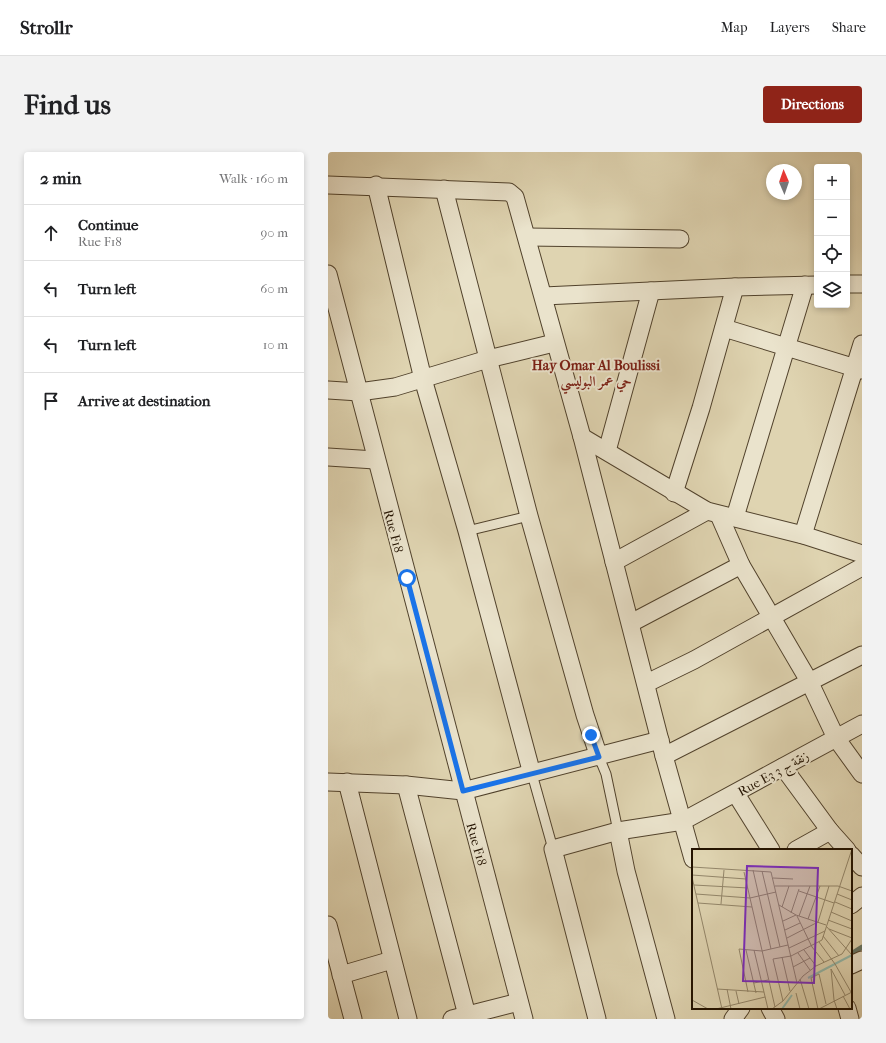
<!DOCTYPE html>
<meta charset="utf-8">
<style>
body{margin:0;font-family:"IM FELL French Canon",Amiri,serif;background:#f2f2f2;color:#202124}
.controls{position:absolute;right:12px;top:12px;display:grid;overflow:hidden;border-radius:4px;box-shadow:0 2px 6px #0003}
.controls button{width:36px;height:36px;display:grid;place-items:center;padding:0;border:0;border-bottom:1px solid #e0e0e0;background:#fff;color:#202124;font:20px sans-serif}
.compass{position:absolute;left:438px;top:12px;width:36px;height:36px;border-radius:50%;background:#fff;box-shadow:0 2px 6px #0003;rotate:358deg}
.stop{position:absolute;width:12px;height:12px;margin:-9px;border:3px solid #1a73e8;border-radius:50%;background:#fff}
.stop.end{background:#1a73e8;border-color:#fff;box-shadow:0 1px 4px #0008}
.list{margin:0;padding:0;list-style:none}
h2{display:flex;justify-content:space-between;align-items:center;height:52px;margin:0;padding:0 16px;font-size:17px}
h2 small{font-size:13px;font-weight:400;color:#757577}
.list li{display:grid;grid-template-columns:26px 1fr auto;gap:12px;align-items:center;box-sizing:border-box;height:56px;padding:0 16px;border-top:1px solid #e0e0e0}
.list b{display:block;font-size:15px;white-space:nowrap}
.list p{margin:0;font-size:13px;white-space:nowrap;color:#757577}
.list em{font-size:13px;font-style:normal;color:#757577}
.icon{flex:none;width:22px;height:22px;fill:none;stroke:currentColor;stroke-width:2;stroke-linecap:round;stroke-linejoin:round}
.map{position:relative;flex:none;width:534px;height:867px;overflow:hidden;border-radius:4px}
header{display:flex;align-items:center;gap:24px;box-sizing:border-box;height:56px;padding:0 20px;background:#fff;border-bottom:1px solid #e0e0e0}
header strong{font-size:19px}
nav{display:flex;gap:22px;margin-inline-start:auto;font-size:14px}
.intro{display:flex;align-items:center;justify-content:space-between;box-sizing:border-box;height:96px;padding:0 24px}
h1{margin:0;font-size:28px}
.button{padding:10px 18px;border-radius:4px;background:#8f2418;color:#fff;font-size:14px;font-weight:700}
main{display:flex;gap:24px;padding:0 24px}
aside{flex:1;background:#fff;border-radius:4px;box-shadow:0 2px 6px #0003}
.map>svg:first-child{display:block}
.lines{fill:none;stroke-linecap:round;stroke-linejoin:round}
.stream{stroke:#667666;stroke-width:5}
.service-casing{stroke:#51422c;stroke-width:11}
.minor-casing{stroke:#51422c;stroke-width:19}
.service{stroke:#eae3cc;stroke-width:9}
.minor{stroke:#eae3cc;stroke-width:17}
.route{stroke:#1a73e8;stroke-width:5}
.labels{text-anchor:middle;stroke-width:4;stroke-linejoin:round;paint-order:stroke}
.street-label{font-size:13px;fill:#221200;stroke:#eae3cc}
.neighbourhood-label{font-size:14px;font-weight:bold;fill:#7a1f14;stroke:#eae3cc}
.inset-river{fill:none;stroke:#93b8aa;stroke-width:2}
.inset-road{fill:none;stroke:#93866a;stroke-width:1}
.view{fill:#7b2cbf;fill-opacity:0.15;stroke:#7b2cbf;stroke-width:2}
.inset-edge{fill:none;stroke:#221200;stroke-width:2}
</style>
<header>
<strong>Strollr</strong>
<nav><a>Map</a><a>Layers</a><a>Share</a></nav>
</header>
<div class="intro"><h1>Find us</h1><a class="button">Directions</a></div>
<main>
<aside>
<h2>2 min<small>Walk · 160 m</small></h2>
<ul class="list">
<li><svg class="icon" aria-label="ahead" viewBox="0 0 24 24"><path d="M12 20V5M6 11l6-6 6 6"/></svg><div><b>Continue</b><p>Rue F18</p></div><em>90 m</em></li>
<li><svg class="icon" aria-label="left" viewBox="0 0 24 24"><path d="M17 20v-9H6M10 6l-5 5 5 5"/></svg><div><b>Turn left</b></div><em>60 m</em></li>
<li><svg class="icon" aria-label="left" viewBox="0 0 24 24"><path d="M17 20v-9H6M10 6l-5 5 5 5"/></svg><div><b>Turn left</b></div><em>10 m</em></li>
<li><svg class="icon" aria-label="arrive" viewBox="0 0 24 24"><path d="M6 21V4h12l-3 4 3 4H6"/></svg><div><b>Arrive at destination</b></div></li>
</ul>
</aside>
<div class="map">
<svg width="534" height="867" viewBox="0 0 534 867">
<rect width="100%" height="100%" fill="#dfd4b1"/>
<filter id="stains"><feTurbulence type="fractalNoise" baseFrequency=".005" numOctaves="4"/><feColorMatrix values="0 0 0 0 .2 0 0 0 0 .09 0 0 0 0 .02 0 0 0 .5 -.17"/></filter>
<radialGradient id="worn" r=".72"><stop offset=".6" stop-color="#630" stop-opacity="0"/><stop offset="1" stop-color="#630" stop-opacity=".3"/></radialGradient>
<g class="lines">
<polyline class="stream" points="523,802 534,795"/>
<defs>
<g id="service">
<polyline points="139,379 201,364"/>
<polyline points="271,605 278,622 290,679"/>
<polyline points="204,622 225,697"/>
</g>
<g id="minor">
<polyline points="0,33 181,40 187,45 254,285 336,604 365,707"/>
<polyline points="48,33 95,227 139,379 204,622"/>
<polyline points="116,37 201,364 257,563 271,605"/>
<polyline points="199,85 352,87"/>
<polyline points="0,122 196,867"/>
<polyline points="519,132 534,132"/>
<polyline points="216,144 407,135 489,133"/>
<polyline points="396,176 534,218"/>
<polyline points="0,238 31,240 67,235 160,207 226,191"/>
<polyline points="254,285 379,359 475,383 534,402"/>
<polyline points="279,299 323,139"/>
<polyline points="0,305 47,308"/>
<polyline points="346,341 373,256 407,135"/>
<polyline points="391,363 413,413 481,529 508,586 534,622"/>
<polyline points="407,365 477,133"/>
<polyline points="475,383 534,192"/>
<polyline points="286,410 379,359"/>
<polyline points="303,471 413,413"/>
<polyline points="319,531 366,508 534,415"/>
<polyline points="336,604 534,503"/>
<polyline points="455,615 502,679 519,698"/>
<polyline points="0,630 78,633 135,639 332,588"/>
<polyline points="19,630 80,867"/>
<polyline points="78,633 140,867"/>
<polyline points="408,642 443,698"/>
<polyline points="290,679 298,719 338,867"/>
<polyline points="468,698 502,679"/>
<polyline points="523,703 534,715"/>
<polyline points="523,753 534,744"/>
<polyline points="0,773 25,867"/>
<polyline points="523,813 534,808"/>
<polyline points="13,823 64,808"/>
<polyline points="442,856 448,867"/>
<polyline points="519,856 522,867"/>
<polyline points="124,867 191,850"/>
<polyline points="269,867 225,697 290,679 355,669 534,572"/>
<polyline points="405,867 413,856"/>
</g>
</defs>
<use href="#service" class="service-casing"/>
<use href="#minor" class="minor-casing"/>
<use href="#service" class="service"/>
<use href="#minor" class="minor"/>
</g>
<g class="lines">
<polyline class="route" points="79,426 135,639 271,605 263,583"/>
</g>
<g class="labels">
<g class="street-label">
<text transform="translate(66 379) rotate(75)" y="5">Rue F18</text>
<text transform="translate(445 621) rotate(-29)" y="5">Rue E3 زنقة ج 3</text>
<text transform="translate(149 692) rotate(74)" y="5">Rue F18</text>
</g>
<g class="neighbourhood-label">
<text x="268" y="218">Hay Omar Al Boulissi<tspan x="268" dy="16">حي عمر البوليسي</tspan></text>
</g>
</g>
<g transform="translate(364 697)">
<rect width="160" height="160" fill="#dfd4b1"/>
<path class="inset-river" d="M116 129 160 106M90 160 100 146"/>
<path class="inset-road" d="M0 18 79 23 105 134M61 21 79 100M70 22 88 98M52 23 83 158M0 26 54 30M0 28 30 160M81 29 101 30M2 36 56 39M83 37H146L160 42M107 42 142 54M4 45 58 49 84 43M145 45 160 51M143 53 160 60M6 54 60 58M29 55 32 21M87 56 104 66 134 76M90 58 97 37M139 63 160 72M99 64 107 40M105 67 120 98 132 113M107 67 118 37M116 70 128 37M136 71 160 80M91 72 104 66M134 77 160 106M137 80 160 89M93 81 108 74M131 87 147 107M95 89 126 73 137 37M127 93 143 115 159 143M97 99 133 82M54 101 64 144M62 101 76 160M112 101 124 117M106 104 118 121M90 108 98 142M101 118 118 109M139 120 142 151 145 160M139 120 153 146M108 130 117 160M62 134 76 131M25 140 72 143M35 140 39 160M44 142 47 155M56 143 47 100 70 102 96 96M104 144 108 160M151 147 158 160M0 151 16 160M91 152 81 110 99 107 130 91 160 0M24 160 73 148M80 160 91 152 111 127 124 117 150 105 160 90M126 160 119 129 127 125 134 155M127 160 160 143"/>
<path class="view" d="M55 17 126 19 122 134 51 132Z"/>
<rect width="160" height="160" class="inset-edge"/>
</g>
<rect width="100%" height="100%" filter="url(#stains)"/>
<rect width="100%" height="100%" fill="url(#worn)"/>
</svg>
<div class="controls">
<button>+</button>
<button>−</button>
<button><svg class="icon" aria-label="locate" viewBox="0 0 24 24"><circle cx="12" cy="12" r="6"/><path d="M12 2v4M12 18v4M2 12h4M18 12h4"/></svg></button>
<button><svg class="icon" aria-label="layers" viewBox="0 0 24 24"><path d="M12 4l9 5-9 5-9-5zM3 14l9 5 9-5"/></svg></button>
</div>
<svg class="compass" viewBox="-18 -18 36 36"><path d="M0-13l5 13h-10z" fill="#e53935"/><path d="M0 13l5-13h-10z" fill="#757577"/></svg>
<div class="stop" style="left:79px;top:426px"></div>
<div class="stop end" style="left:263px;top:583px"></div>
</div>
</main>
